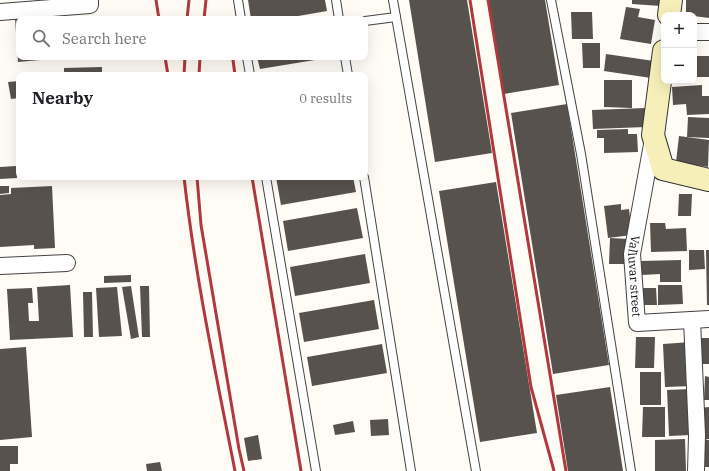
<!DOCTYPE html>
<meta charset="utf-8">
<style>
body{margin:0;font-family:"IBM Plex Serif",serif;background:#f2f2f2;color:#202124}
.controls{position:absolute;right:12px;top:12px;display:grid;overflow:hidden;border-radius:8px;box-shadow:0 4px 16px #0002}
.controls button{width:36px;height:36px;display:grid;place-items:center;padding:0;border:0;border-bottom:1px solid #e0e0e0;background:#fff;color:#202124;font:20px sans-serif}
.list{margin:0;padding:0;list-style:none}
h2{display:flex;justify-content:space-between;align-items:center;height:52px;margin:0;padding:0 16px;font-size:17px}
h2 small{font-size:13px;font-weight:400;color:#757577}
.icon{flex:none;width:22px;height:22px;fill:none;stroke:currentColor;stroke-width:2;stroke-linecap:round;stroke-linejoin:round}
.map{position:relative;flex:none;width:709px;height:471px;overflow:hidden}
.search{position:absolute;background:#fff;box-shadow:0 4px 16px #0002;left:16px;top:16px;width:352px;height:44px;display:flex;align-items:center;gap:10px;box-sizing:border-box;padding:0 14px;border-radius:8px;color:#757577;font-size:15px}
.panel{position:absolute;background:#fff;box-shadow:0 4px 16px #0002;left:16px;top:72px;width:352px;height:108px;border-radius:8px}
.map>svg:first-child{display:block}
.building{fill:#58524e}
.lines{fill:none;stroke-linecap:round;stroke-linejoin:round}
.service-casing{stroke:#434343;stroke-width:10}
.minor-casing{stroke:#434343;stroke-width:18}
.secondary-casing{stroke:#323232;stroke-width:24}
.service{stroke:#fff;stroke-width:8}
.minor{stroke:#fff;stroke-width:16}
.secondary{stroke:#f6efb8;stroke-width:22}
.rail{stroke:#b1383e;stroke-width:3}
.labels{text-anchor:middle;stroke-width:4;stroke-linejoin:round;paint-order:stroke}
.street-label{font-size:12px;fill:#101010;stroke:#fff}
</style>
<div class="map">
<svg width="709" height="471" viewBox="0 0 709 471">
<rect width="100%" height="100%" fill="#fefcf5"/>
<g class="building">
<polygon points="248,0 325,0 327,11 281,19 251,19"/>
<polygon points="409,0 467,0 492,153 435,162"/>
<polygon points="488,0 545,0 559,85 504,94"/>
<polygon points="632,0 661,0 661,6 632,4"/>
<polygon points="686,0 709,0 709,18 686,15"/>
<polygon points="626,7 640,9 638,17 655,20 651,44 620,39"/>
<polygon points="571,12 592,12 593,39 572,39"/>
<polygon points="15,18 19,18 19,57 62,58 18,62"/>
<polygon points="582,43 600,43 600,68 583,68"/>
<polygon points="606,54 654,61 651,78 604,71"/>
<rect x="694" y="56" width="15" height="21"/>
<polygon points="257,57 327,57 327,58 260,69"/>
<polygon points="102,67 102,75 64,75 64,68"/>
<polygon points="604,80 632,80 632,108 604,107"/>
<polygon points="19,81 19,98 11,99 8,82"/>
<polygon points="702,85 702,96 709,96 709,114 687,115 686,104 673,105 672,87"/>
<polygon points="567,104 609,365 553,374 511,113"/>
<polygon points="645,108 646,127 593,129 592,110"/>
<polygon points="688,117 709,118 709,138 687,137"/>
<polygon points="628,129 628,134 637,134 638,152 604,153 604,138 597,138 597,130"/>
<polygon points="679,136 709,140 708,167 676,162"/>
<polygon points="16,166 17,178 0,179 0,167"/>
<polygon points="276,177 353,177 356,192 281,205"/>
<polygon points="496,182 537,433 480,442 439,191"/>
<polygon points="0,186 9,186 9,193 0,194"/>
<polygon points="52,186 55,248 34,249 34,245 0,247 0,195 11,194 11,188"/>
<polygon points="679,194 692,194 691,216 678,216"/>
<polygon points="621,204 621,210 629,209 632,235 608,238 604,206"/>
<polygon points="357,208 363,238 288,251 283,221"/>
<polygon points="650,223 665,223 666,229 686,228 687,251 651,252"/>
<polygon points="610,238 629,239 628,264 609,264"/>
<polygon points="689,250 704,250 705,269 689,270"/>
<polygon points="706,250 709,250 709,305 707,305"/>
<polygon points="365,254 370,283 295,296 290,267"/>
<polygon points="681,260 681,282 660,282 660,274 642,275 641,261"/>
<polygon points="131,275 131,282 104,283 104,276"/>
<polygon points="70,285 73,337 10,340 7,289 32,288 33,303 28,303 29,321 39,321 37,287"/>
<polygon points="658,285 682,285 683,304 658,305"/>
<polygon points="131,286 139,337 131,339 122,287"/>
<polygon points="140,286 149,286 150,337 142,337"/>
<polygon points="117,287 122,336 99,337 96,288"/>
<polygon points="641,288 656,288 657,305 642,305"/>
<polygon points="83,292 92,292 93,337 84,337"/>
<polygon points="374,300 379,329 304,342 299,313"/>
<polygon points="636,337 655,337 654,368 635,368"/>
<rect x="701" y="338" width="8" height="26"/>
<polygon points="691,342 693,386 665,387 663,344"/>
<polygon points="382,344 387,373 312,386 307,357"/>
<polygon points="26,347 32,437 0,440 0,349"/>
<rect x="640" y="372" width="21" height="33"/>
<polygon points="705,376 709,377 709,400 704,400"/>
<polygon points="610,387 623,471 568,471 556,395"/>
<polygon points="690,389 691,435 669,436 667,390"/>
<polygon points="643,407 665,407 665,437 642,437"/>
<polygon points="709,407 709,439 703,440 700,408"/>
<polygon points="388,419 389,435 371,436 370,420"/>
<polygon points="353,421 355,432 335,435 333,425"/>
<polygon points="258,435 262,459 248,461 244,438"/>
<polygon points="685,439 686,471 655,471 655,440"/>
<rect x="699" y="440" width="10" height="27"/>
<polygon points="0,446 18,446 18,464 10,464 10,471 0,471"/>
<polygon points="160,462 162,471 147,471 146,464"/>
</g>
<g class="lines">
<defs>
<g id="service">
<polyline points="238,0 241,19"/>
<polyline points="336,0 339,19"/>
<polyline points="393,0 476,471"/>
<polyline points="551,0 581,154 631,471"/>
<polyline points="365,21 396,17"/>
<polyline points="247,57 250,75"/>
<polyline points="345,57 348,75"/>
<polyline points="266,177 316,471"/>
<polyline points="364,177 411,471"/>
</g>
<g id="minor">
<polyline points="0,12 90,5 90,0"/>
<polyline points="694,32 709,32"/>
<path id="s1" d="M653 139 632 254 637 323 709 319"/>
<polyline points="0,266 67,263"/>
<polyline points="692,320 697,435 696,471"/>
</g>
<g id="secondary">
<polyline points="669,15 671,0"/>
<polyline points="664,51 653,135 663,169 709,180"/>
</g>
</defs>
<use href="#service" class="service-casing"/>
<use href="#minor" class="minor-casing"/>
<use href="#secondary" class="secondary-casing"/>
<use href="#service" class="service"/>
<use href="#minor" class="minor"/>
<use href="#secondary" class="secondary"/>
<g class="rail">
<polyline points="156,0 159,19"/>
<polyline points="470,0 531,387 554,471"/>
<polyline points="488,0 566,471"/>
<polyline points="187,19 189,0"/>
<polyline points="204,19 206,0"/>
<polyline points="165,57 168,75"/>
<polyline points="233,60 235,75"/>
<polyline points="184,75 185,57"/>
<polyline points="199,75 200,57"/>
<path d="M184 177C195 276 216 374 235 471"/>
<polyline points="197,177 201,225 239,449 244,471"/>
<polyline points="252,177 301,471"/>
</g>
</g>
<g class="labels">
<g class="street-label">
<text dy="4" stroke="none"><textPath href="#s1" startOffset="139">Valluvar street</textPath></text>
</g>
</g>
</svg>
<div class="controls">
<button>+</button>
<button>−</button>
</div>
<div class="search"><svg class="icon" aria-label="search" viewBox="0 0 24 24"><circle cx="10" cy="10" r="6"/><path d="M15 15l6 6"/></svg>Search here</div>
<section class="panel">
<h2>Nearby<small>0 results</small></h2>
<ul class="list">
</ul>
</section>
</div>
